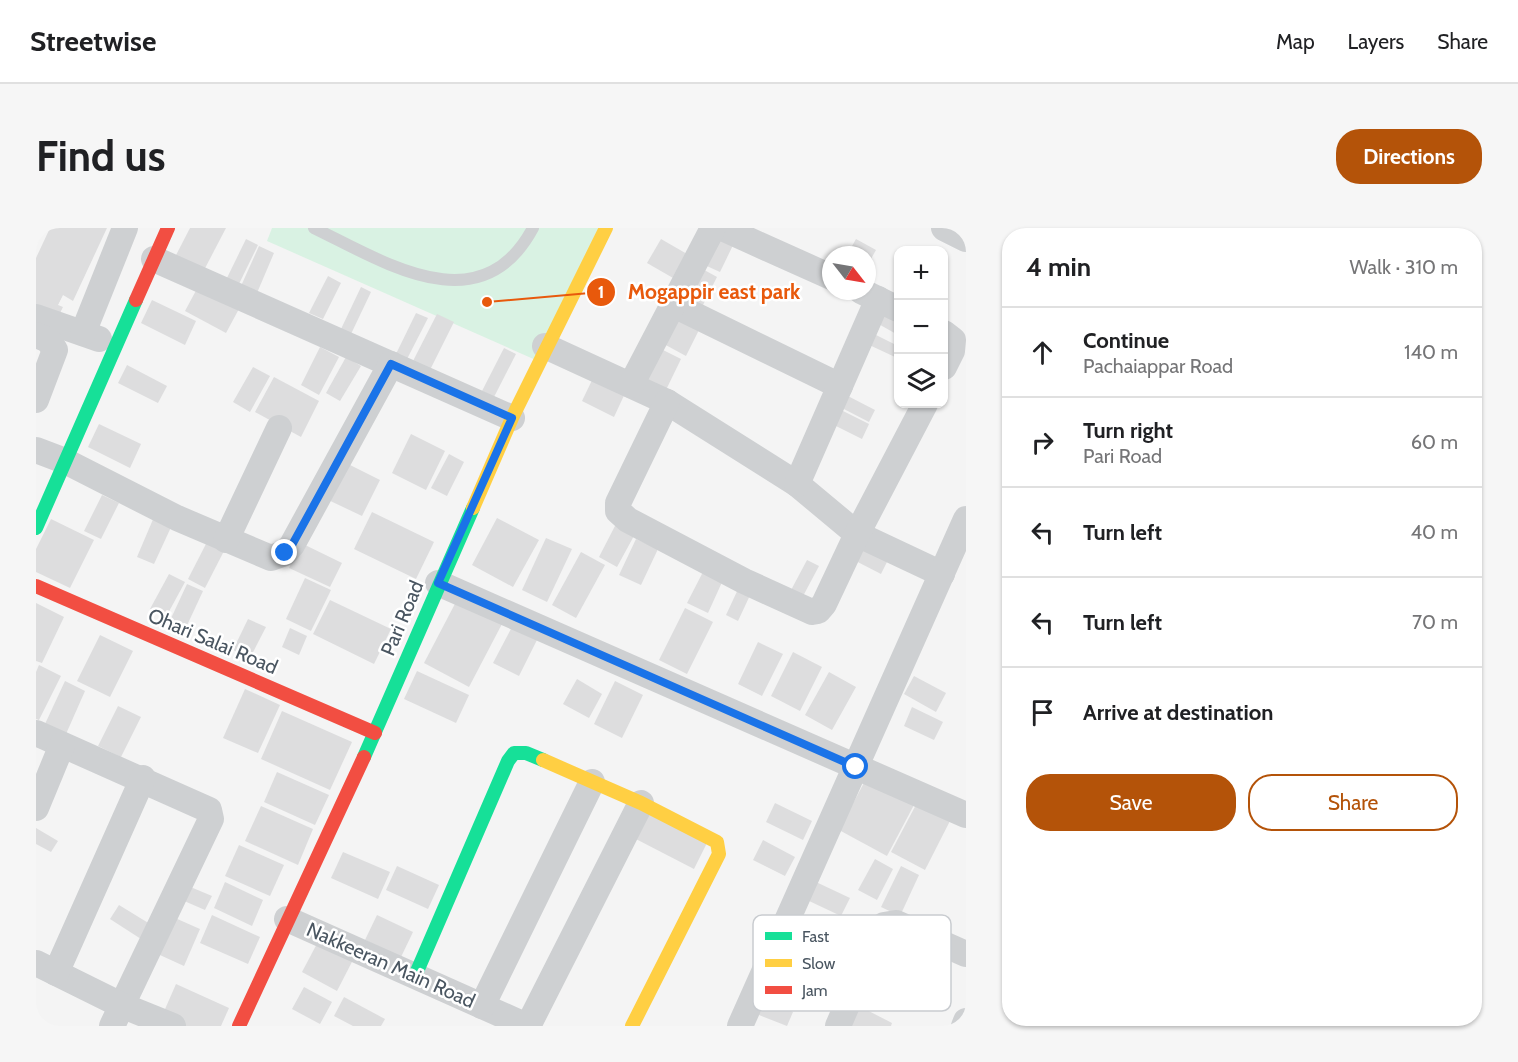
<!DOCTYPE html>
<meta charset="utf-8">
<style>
body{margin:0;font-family:Cabin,sans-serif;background:#f6f6f6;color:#202124}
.controls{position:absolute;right:18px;top:18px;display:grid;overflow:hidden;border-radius:12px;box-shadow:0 2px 4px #0004}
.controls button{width:54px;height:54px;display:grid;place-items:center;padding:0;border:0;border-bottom:2px solid #e0e0e0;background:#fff;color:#202124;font:30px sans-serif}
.compass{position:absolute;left:786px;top:18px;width:54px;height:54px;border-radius:50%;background:#fff;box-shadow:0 2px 4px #0004;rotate:121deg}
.stop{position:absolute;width:18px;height:18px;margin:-14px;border:4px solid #1a73e8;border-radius:50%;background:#fff}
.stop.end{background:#1a73e8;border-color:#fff;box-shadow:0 2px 6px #0008}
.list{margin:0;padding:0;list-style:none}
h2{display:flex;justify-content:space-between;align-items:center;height:78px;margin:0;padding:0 24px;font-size:26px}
h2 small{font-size:20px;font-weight:400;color:#757577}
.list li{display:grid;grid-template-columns:39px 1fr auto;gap:18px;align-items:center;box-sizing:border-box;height:90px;padding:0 24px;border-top:2px solid #e0e0e0}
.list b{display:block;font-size:22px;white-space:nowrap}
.list p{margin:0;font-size:20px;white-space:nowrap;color:#757577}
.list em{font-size:20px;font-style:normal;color:#757577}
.actions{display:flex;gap:12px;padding:18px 24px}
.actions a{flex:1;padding:14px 0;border:2px solid #b45309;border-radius:24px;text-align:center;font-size:21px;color:#b45309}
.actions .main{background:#b45309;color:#fff}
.icon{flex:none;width:33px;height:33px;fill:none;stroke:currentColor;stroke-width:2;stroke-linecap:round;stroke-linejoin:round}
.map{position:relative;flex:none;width:930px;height:798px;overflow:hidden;border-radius:24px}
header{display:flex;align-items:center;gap:36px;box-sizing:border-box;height:84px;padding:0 30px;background:#fff;border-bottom:2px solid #e0e0e0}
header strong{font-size:28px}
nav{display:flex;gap:33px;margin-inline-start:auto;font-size:21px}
.intro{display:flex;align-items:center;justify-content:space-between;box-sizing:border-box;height:144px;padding:0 36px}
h1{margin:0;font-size:42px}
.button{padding:15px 27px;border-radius:24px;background:#b45309;color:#fff;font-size:21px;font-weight:700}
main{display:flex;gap:36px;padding:0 36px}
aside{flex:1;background:#fff;border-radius:24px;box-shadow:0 2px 4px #0004}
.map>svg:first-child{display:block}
.green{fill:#d9f2e3}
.building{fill:#ddddde}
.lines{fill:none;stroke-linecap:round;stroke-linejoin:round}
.lane{stroke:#ced0d2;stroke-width:12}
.street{stroke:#ced0d2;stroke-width:26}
.fast{stroke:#16e098;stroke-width:14}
.slow{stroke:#ffcf43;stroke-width:14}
.jam{stroke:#f24e42;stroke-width:14}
.route{stroke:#1a73e8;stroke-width:8}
.labels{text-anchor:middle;stroke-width:5;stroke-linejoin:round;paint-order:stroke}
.street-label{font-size:20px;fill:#4a5661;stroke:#fff}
.key{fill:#fff;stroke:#c9ccd0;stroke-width:1.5}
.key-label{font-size:16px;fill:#4a5661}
.leader{fill:none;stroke:#e8590c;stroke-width:2}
.callout-dot{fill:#e8590c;stroke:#fff;stroke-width:2}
.mark-label{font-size:18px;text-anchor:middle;font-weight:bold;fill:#fff}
.callout-label{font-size:21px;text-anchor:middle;font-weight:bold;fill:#e8590c;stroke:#fff;stroke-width:5;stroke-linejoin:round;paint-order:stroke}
</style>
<header>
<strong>Streetwise</strong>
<nav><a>Map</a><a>Layers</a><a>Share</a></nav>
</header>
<div class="intro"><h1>Find us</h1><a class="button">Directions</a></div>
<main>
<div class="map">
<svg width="930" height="798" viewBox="0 0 930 798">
<rect width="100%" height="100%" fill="#f4f4f4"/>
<polygon class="green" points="236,0 566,0 502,133 231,13"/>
<g class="building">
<polygon points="14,0 71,0 37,73 27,67 22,77 27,79 22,89 0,78 0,30"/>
<polygon points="154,0 190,0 166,46 138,31"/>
<polygon points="678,1 700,11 684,44 662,34"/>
<polygon points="210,11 222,17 201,60 189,54"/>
<polygon points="625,11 658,30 644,54 611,35"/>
<polygon points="820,11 840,22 831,38 831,27 811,27"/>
<polygon points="223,18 238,25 221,65 205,58"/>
<polygon points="661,38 681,49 665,81 645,70"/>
<polygon points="292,48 305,55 287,91 273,85"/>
<polygon points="163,57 204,79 190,105 149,83"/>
<polygon points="325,59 335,64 315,106 305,101"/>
<polygon points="116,72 160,93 149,117 105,95"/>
<polygon points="846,82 862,91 862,107 839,94"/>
<polygon points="642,84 666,96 650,128 626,115"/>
<polygon points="380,85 392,90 370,133 359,128"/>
<polygon points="401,86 418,94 394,142 377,133"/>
<polygon points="834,104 862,118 859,129 829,115"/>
<polygon points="284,119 303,129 283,167 265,157"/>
<polygon points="621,119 645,131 628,166 605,155"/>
<polygon points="468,120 480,126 458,169 446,163"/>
<polygon points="310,129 325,138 304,173 290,165"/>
<polygon points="91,137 131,158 122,175 82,155"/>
<polygon points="217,139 234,148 214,184 197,174"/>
<polygon points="559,146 591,161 578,189 546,173"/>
<polygon points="238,149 283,173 265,209 219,184"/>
<polygon points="808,166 839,182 833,194 802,178"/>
<polygon points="803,181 833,196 826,211 796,196"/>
<polygon points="63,196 105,216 94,240 52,219"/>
<polygon points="375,206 409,223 390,262 356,245"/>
<polygon points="413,226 428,234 411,268 395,260"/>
<polygon points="304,232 344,252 326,288 286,269"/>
<polygon points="66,267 83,275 65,311 48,303"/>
<polygon points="336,284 398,314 380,351 318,321"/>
<polygon points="118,289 136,297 118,336 101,329"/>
<polygon points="461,290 503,312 477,359 436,337"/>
<polygon points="15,291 58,312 34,360 0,344 0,321"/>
<polygon points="580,296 599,306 581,339 563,329"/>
<polygon points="510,310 536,321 511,374 486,362"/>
<polygon points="600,311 622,321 605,357 583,347"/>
<polygon points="172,312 189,321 169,360 152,351"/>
<polygon points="265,315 306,335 294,359 253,340"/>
<polygon points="820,315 852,332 845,346 812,329"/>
<polygon points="545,324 569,337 540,390 516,377"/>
<polygon points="771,332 783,338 766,370 754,364"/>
<polygon points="668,342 687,352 672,385 651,375"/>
<polygon points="133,346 149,354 130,389 114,381"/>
<polygon points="269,350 295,362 275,403 250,391"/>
<polygon points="151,356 167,363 147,406 131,399"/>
<polygon points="704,357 716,363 702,393 690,387"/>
<polygon points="422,370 467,394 433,459 388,435"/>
<polygon points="294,372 355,401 338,436 277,406"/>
<polygon points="0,375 28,389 6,435 0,433"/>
<polygon points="649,380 677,394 651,446 623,432"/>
<polygon points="212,391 230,399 214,430 197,422"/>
<polygon points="476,399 501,412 483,448 457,435"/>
<polygon points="254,400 271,408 263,427 246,419"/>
<polygon points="64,407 97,423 74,469 41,453"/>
<polygon points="722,414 747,426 726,468 702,456"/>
<polygon points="757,424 786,439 764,483 735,468"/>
<polygon points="3,437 25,448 3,492 0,491 0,444"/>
<polygon points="381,443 433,467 420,495 368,471"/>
<polygon points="793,444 820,459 796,502 769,487"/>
<polygon points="878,448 910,465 900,484 868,466"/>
<polygon points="541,451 566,466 553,490 527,476"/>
<polygon points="29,453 49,463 30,506 9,496"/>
<polygon points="579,453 607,467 586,510 558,496"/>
<polygon points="209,461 244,477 222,525 187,510"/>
<polygon points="82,478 105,489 85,529 62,518"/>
<polygon points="876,479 907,494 898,512 868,498"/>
<polygon points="246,483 316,514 294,562 225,531"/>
<polygon points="241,544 293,567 279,597 228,574"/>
<polygon points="831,549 879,575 851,628 803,602"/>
<polygon points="883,571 916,589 889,642 855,624"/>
<polygon points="739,575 776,593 767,612 730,594"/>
<polygon points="225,578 277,601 262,637 209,613"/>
<polygon points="610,581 672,613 658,641 596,609"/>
<polygon points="0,600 22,613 15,624 0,616"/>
<polygon points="727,612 759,629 749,648 717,632"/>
<polygon points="203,617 248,637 234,668 189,648"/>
<polygon points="307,624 354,644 342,671 295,650"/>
<polygon points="839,631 857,641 841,672 822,662"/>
<polygon points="361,638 403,657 392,681 350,662"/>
<polygon points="865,638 883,647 864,688 845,679"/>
<polygon points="189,654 227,672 216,698 178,680"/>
<polygon points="780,654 814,670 805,688 771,672"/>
<polygon points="145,655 176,668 169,682 139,669"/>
<polygon points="83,677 114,696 105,711 74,691"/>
<polygon points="130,686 164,701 148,738 113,722"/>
<polygon points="176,687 224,709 212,736 164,715"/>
<polygon points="341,687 377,704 365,729 329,712"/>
<polygon points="284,710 319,728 301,763 266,744"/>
<polygon points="140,756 193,780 185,798 147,798 126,788"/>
<polygon points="268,759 296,774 284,796 256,781"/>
<polygon points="308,769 349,791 345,798 317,798 298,788"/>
<polygon points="726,769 757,784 751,798 718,785"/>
<polygon points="823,778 856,795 855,798 813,798"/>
</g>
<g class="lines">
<path class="lane" d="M278 0C350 35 445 97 497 0"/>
<g class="street">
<polyline points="686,0 795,49"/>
<polyline points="908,0 930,11"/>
<polyline points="118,31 476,190"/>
<polyline points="825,63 862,81"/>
<polyline points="638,77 804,158"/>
<polyline points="0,89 63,111"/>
<polyline points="47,105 89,0"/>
<polyline points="908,105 917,112 916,123 908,139"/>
<polyline points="0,107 12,112 19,122 0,172"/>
<polyline points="509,118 631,174 761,256 821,306 906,346"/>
<polyline points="595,157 677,0"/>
<polyline points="631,174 582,275 582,283 592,292 708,353 776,384 782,383 788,376 821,306 889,176"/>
<polyline points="0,222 29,233 141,290 235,330 249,325 256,317 355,136"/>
<polyline points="761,256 842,71"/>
<polyline points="190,312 243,200"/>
<polyline points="402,355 930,587"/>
<polyline points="0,505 173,582 175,591 76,798"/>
<polyline points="0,580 26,517"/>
<polyline points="251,691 491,798"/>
<polyline points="0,735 85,777 137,798"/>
<polyline points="20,745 107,550"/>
<polyline points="446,778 556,554"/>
<polyline points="492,798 605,575"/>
<polyline points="704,798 930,291"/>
<polyline points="802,798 843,703 848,697 860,695 930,726"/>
<polyline points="928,798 930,793"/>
</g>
<g class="fast">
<polyline points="0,300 100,72"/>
<polyline points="328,529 437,280"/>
<polyline points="379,748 472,533 478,525 490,525 507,532"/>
</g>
<g class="slow">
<polyline points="437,280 476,190 570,0"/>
<polyline points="507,532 605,575 681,614 683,626 596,798"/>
</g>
<g class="jam">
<polyline points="100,72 132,0"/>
<polyline points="0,358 339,505"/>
<polyline points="203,798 328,529"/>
</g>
</g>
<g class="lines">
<polyline class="route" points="249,325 256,317 355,136 476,190 402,355 820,539"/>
</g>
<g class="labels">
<g class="street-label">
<text transform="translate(366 390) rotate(-67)" y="7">Pari Road</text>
<text transform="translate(177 413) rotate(23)" y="7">Ohari Salai Road</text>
<text transform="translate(355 737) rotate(24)" y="7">Nakkeeran Main Road</text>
</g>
</g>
<rect x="717" y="687" width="198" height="96" rx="9" class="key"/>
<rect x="729" y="704" width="27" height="8" fill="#16e098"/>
<rect x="729" y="731" width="27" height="8" fill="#ffcf43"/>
<rect x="729" y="758" width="27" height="8" fill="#f24e42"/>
<g class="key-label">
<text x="766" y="714">Fast</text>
<text x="766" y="741">Slow</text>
<text x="766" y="768">Jam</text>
</g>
<path class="leader" d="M451 74L565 64"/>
<g class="callout-dot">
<circle cx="451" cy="74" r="6"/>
<circle cx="565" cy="64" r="15"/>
</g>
<g class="mark-label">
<text x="565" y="70">1</text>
</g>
<g class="callout-label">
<text x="678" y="71">Mogappir east park</text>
</g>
</svg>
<div class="controls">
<button>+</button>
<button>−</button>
<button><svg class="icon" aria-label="layers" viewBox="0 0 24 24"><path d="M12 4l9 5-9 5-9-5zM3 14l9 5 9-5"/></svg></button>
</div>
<svg class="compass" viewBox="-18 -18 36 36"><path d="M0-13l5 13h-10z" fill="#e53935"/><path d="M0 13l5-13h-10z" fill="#757577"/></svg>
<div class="stop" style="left:820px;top:539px"></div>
<div class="stop end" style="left:249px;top:325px"></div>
</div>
<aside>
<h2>4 min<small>Walk · 310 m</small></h2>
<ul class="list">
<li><svg class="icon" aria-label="ahead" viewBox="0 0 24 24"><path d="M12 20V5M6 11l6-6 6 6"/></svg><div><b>Continue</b><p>Pachaiappar Road</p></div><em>140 m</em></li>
<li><svg class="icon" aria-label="right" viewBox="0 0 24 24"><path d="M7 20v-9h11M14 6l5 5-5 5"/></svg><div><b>Turn right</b><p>Pari Road</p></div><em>60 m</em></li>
<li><svg class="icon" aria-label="left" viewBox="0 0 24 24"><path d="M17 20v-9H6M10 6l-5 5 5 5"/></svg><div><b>Turn left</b></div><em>40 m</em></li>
<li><svg class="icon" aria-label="left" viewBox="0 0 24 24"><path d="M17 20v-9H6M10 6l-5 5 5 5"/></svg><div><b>Turn left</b></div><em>70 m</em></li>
<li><svg class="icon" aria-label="arrive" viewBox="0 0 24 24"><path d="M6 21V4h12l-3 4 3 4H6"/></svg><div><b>Arrive at destination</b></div></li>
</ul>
<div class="actions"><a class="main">Save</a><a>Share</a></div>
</aside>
</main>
